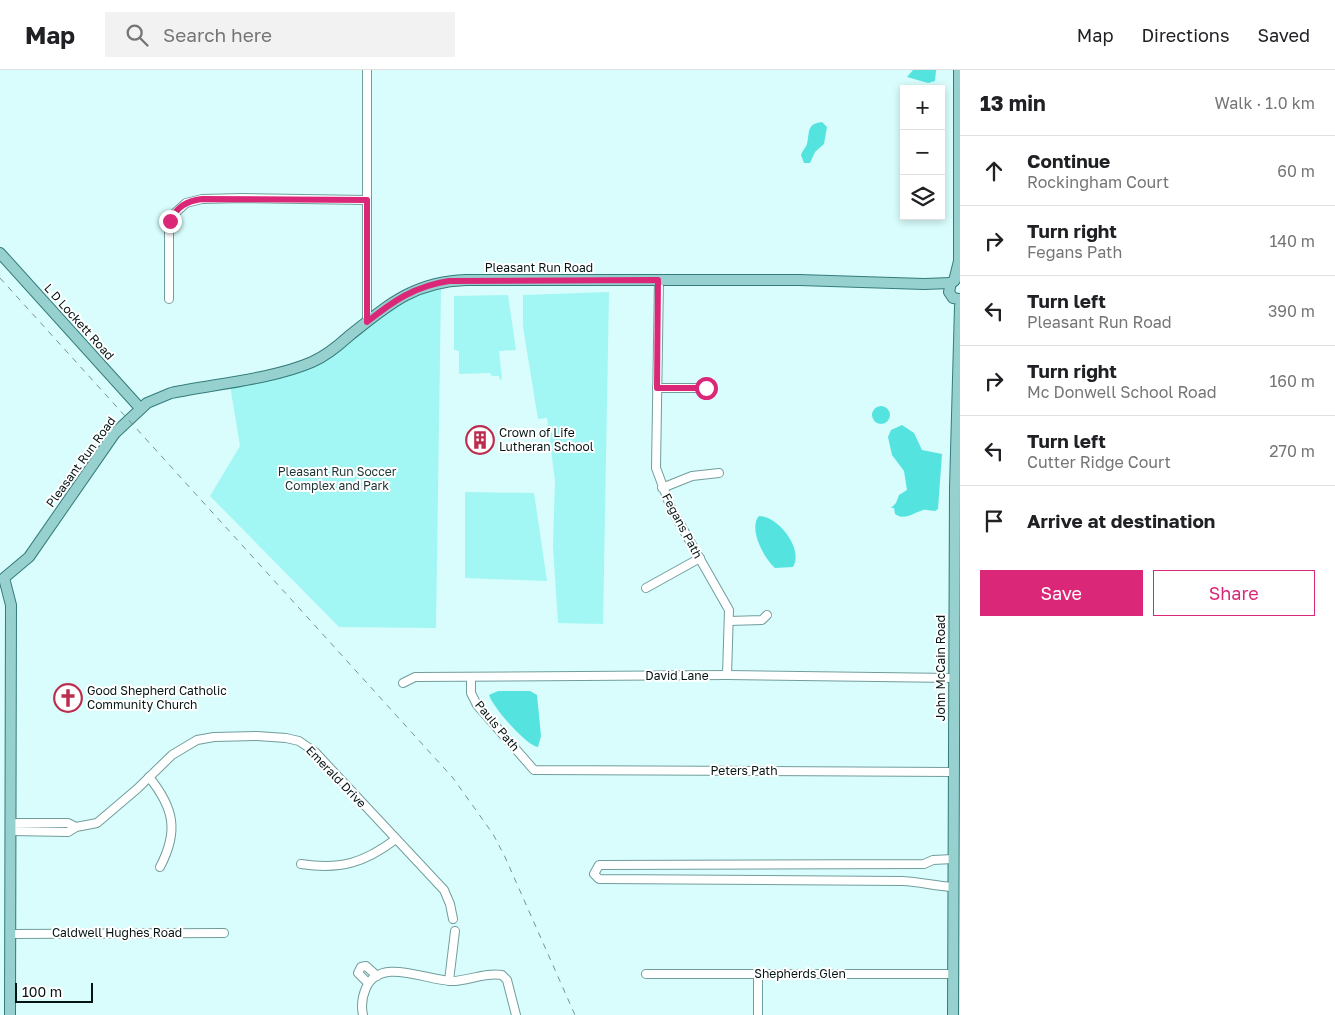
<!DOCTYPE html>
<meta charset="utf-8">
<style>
body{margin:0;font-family:"Golos Text",sans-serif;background:#f2f2f2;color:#202124}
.controls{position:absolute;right:15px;top:15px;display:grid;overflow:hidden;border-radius:0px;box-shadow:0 2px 8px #0003}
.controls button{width:45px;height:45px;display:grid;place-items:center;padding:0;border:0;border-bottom:1px solid #e0e0e0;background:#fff;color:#202124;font:25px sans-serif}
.scale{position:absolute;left:15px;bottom:12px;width:78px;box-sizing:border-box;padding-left:5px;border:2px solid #041414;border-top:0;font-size:14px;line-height:18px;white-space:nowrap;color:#041414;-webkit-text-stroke:4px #fff;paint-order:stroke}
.stop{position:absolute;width:15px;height:15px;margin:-11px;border:4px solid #db2777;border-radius:50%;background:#fff}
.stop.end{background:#db2777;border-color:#fff;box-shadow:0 1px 5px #0008}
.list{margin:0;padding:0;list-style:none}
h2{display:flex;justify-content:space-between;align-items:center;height:65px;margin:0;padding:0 20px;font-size:21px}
h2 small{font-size:16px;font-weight:400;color:#757577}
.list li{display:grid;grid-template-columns:32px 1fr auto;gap:15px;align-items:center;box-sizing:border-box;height:70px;padding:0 20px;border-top:1px solid #e0e0e0}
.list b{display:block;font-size:19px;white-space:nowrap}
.list p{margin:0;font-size:16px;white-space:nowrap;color:#757577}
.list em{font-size:16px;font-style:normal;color:#757577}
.actions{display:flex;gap:10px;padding:15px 20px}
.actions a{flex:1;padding:11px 0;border:1px solid #db2777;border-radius:0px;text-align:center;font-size:18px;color:#db2777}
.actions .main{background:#db2777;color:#fff}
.icon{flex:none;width:28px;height:28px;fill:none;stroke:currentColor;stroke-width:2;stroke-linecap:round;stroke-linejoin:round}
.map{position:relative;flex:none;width:960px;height:945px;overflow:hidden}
header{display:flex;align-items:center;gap:30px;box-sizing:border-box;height:70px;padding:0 25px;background:#fff;border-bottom:1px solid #e0e0e0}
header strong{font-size:24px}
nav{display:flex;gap:28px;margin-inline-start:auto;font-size:18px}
.search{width:350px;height:45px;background:#f2f2f2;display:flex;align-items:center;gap:12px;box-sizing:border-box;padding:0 18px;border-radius:0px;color:#757577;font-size:19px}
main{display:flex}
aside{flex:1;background:#fff}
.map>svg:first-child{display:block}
.green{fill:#a2f6f3}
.water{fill:#55e3e0}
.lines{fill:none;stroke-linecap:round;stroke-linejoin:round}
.minor-casing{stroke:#719d9c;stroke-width:10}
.major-casing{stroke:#357b7a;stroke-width:12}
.minor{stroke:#fff;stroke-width:8}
.major{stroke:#96d1d0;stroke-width:10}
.rail{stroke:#779292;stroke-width:1;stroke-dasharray:6 6;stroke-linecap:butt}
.route{stroke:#db2777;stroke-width:6}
.labels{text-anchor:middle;stroke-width:4;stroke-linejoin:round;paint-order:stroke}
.street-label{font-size:12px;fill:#041414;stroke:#fff}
.poi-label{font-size:12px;fill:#041414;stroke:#fff;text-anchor:start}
.park-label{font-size:12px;fill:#1b3333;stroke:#fff}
</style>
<header>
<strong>Map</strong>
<div class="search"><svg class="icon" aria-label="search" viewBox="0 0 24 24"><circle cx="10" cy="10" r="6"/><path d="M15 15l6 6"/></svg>Search here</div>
<nav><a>Map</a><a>Directions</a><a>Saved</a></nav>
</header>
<main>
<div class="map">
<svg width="960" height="945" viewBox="0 0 960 945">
<rect width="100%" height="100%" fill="#d8fdfc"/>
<g class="green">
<polygon points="441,217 436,558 339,557 210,426 240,376 230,315 299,302 328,290 360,260 409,225"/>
<polygon points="609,222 603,554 558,553 553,476 555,411 547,348 538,349 523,257 523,225"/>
<polygon points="508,225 516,280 499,281 502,309 500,310 499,306 492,306 490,303 459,304 459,281 454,280 454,226"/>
<polygon points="465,422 534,423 547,511 465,508"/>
</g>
<g class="water">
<polygon points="913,0 936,0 935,11 928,13 907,7"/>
<path d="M822 52 827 57 824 74 815 82 810 93H804L801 85C802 81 806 77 807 74 810 62 806 54 822 52Z"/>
<circle cx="881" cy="345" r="9"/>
<path d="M902 355 914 363 922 380 942 384 938 439 935 441C931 441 927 439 923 440 913 443 905 451 895 444L894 438H891L896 433 899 425 907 420 904 401 892 385 888 367 891 360Z"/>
<path d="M759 446C778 446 804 479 793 497L775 498C764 489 748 458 759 446Z"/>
<path d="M498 621H530L537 625 541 666 538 677C526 676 492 636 489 625Z"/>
</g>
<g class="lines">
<defs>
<g id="minor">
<polyline points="367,0 367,252"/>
<polyline points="659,210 656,398 671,438 729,540 727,605"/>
<polyline points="169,229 169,158 174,144 186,133 202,129 242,128 367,130"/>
<polyline points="657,318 706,318"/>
<polyline points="662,418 692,406 719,403"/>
<polyline points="646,518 700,488"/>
<polyline points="729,551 762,550 767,545"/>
<polyline points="471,607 471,623 477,635 534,700 953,702"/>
<polyline points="403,613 415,607 727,605 953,608"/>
<path d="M149 707C174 738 179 761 160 797"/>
<polyline points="10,753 68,753 76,757"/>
<polyline points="10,761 68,762 76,757 97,753 137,719 172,685 197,670 214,667 257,666 286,668 299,671 315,682 444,820 450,834 453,849"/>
<path d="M953 789 933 790 924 794 599 795 594 804 599 809 903 811C921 812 935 816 953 817"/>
<path d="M301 794C341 800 364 793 396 769"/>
<polyline points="10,864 224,863"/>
<polyline points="646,904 953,904"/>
<polyline points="449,911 455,861"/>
<polyline points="368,913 358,903 361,897 366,896 377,906"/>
<path d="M363 945C361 936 362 927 366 918 380 886 427 911 452 911 468 911 485 902 502 905L507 910 516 945"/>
<polyline points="758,945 758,904"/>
</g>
<g id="major">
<polyline points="0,183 140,338"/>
<polyline points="955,210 951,213 949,222 953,228 960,229"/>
<polyline points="954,211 959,191 959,0"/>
<path d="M10 945 11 535 4 508 29 487 115 363 147 333 171 323C214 314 273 309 312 292 326 286 338 276 349 266 388 235 413 212 466 210H799L924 214 951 213"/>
<polyline points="953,945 955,418 960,236"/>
</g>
</defs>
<use href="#minor" class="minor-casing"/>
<use href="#major" class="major-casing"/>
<use href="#minor" class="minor"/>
<use href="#major" class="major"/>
<polyline class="rail" points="0,208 453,708 493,764 505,787 575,945"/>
</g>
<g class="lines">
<path class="route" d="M170 151C177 137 186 131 202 129L367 130V252C393 231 415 216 449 211L658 210 657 318H706"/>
</g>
<defs>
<symbol id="building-ring" viewBox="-11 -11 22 22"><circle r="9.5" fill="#fff" stroke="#bd2d4e" stroke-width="1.5"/><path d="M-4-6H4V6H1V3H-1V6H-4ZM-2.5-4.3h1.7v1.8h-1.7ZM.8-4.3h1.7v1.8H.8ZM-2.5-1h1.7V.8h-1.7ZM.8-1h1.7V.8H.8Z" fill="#bd2d4e"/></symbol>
<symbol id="church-ring" viewBox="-11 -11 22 22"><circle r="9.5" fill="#fff" stroke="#bd2d4e" stroke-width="1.5"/><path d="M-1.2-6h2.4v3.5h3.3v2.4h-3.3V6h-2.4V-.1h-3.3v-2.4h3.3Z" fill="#bd2d4e"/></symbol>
</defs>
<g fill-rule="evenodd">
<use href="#building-ring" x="464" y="354" width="32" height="32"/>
<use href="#church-ring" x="52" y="612" width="32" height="32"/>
</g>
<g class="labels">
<g class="street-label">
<text x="539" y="202">Pleasant Run Road</text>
<text transform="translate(79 252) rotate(48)" y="4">L D Lockett Road</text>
<text transform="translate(81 392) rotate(-54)" y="4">Pleasant Run Road</text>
<text transform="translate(682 456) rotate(62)" y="4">Fegans Path</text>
<text transform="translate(941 598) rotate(-90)" y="4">John McCain Road</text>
<text x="677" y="610">David Lane</text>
<text transform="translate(497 656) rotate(50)" y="4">Pauls Path</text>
<text x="744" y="705">Peters Path</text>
<text transform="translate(336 707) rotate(46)" y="4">Emerald Drive</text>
<text x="117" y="867">Caldwell Hughes Road</text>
<text x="800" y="908">Shepherds Glen</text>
</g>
<g class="poi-label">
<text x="499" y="367">Crown of Life<tspan x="499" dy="14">Lutheran School</tspan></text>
<text x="87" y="625">Good Shepherd Catholic<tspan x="87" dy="14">Community Church</tspan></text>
</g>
<g class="park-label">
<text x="337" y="406">Pleasant Run Soccer<tspan x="337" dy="14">Complex and Park</tspan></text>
</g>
</g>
</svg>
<div class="controls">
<button>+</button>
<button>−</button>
<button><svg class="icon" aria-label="layers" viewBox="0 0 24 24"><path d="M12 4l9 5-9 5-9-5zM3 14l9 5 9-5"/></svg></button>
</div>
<div class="scale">100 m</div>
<div class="stop" style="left:706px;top:318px"></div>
<div class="stop end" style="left:170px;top:151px"></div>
</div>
<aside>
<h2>13 min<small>Walk · 1.0 km</small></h2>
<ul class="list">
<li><svg class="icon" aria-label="ahead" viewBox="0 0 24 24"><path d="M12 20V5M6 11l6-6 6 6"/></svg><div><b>Continue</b><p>Rockingham Court</p></div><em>60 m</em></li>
<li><svg class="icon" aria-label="right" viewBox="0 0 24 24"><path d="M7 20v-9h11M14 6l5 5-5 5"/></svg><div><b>Turn right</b><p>Fegans Path</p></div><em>140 m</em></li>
<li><svg class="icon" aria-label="left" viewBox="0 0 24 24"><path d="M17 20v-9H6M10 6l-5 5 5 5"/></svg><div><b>Turn left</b><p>Pleasant Run Road</p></div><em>390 m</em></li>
<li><svg class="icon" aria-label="right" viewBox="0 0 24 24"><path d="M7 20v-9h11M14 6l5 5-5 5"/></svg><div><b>Turn right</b><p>Mc Donwell School Road</p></div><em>160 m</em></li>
<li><svg class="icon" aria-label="left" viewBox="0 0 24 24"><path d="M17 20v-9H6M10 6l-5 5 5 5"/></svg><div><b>Turn left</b><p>Cutter Ridge Court</p></div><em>270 m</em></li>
<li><svg class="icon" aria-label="arrive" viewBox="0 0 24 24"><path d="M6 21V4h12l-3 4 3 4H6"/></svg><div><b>Arrive at destination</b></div></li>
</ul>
<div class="actions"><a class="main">Save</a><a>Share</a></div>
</aside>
</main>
